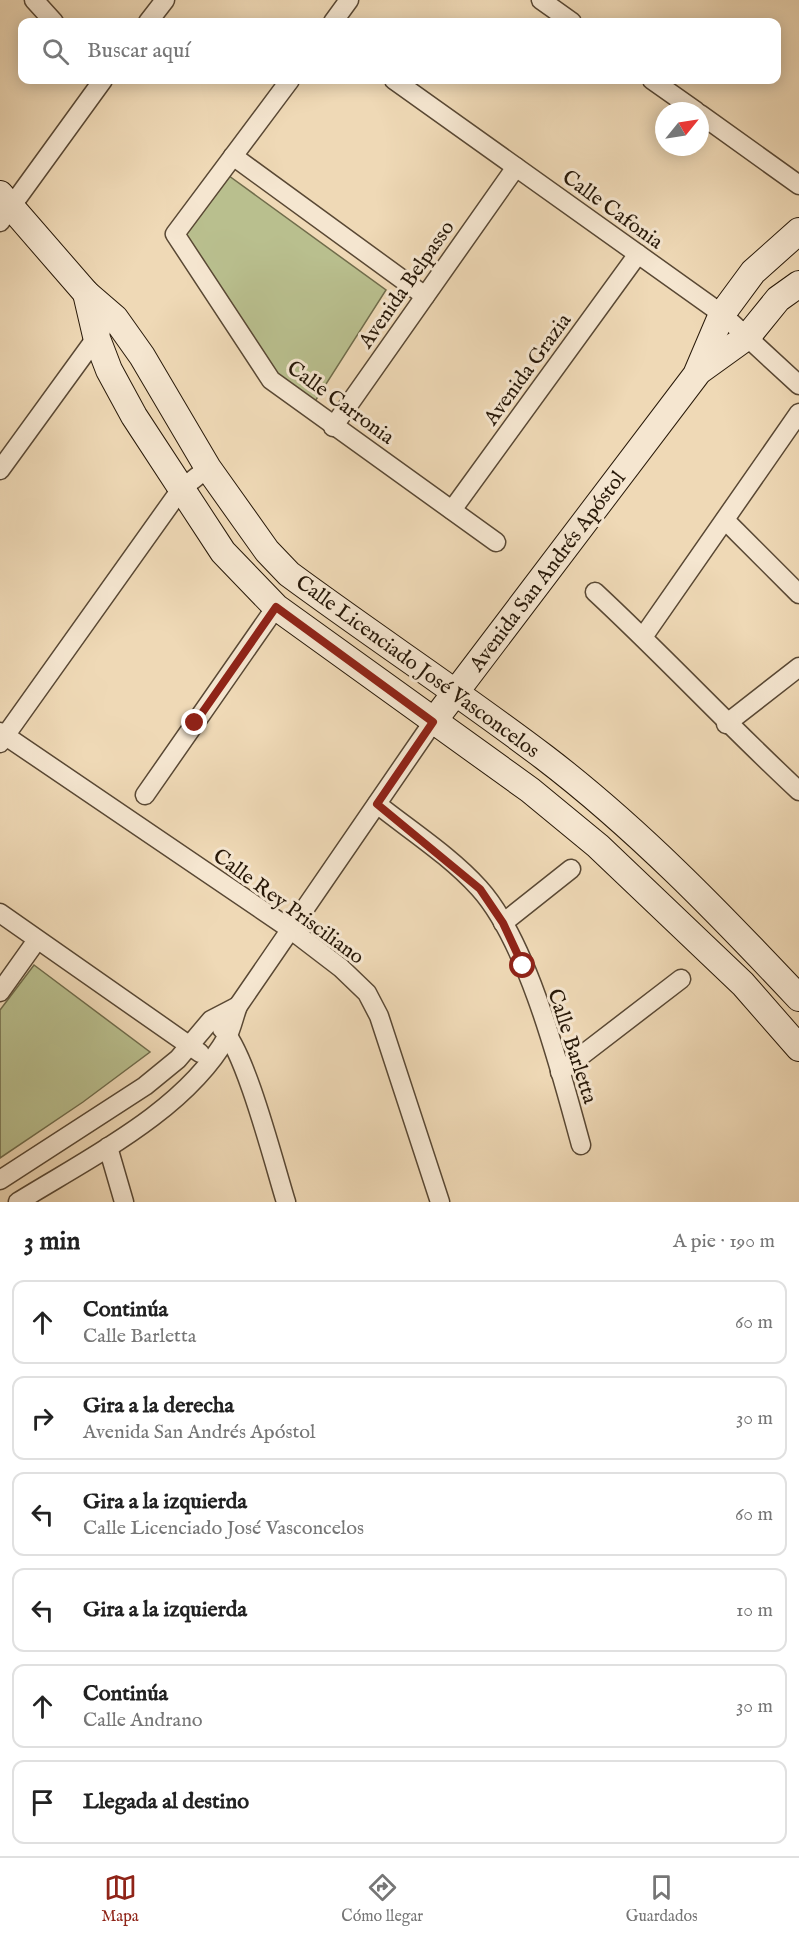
<!DOCTYPE html>
<html lang="es">
<meta charset="utf-8">
<style>
body{margin:0;font-family:"IM FELL English",serif;background:#f2f2f2;color:#222}
.compass{position:absolute;left:655px;top:102px;width:54px;height:54px;border-radius:50%;background:#fff;box-shadow:0 3px 15px #0003;rotate:60deg}
.stop{position:absolute;width:18px;height:18px;margin:-14px;border:4px solid #8f2418;border-radius:50%;background:#fff}
.stop.end{background:#8f2418;border-color:#fff;box-shadow:0 2px 6px #0008}
.list{margin:0;padding:0;list-style:none}
h2{display:flex;justify-content:space-between;align-items:center;height:78px;margin:0;padding:0 24px;font-size:26px}
h2 small{font-size:20px;font-weight:400;color:#767676}
.list li{display:grid;grid-template-columns:39px 1fr auto;gap:18px;align-items:center;box-sizing:border-box;height:84px;margin:0 12px 12px;padding:0 12px;border:2px solid #e0e0e0;border-radius:12px}
.list b{display:block;font-size:22px;white-space:nowrap}
.list p{margin:0;font-size:20px;white-space:nowrap;color:#767676}
.list em{font-size:20px;font-style:normal;color:#767676}
.icon{flex:none;width:33px;height:33px;fill:none;stroke:currentColor;stroke-width:2;stroke-linecap:round;stroke-linejoin:round}
.map{position:relative;flex:none;width:799px;height:1202px;overflow:hidden}
.search{position:absolute;background:#fff;box-shadow:0 3px 15px #0003;left:18px;right:18px;top:18px;height:66px;display:flex;align-items:center;gap:15px;box-sizing:border-box;padding:0 21px;border-radius:12px;color:#767676;font-size:22px}
.sheet{height:654px;background:#fff}
nav{display:flex;justify-content:space-around;align-items:center;box-sizing:border-box;height:84px;border-top:2px solid #e0e0e0;background:#fff;font-size:16px;color:#767676}
nav a{display:grid;justify-items:center;gap:3px}
nav .on{color:#8f2418}
.map>svg:first-child{display:block}
.green{fill:#b9bf8e;stroke:#706c4b;stroke-width:1.5}
.lines{fill:none;stroke-linecap:round;stroke-linejoin:round}
.street-casing{stroke:#594834;stroke-width:21}
.secondary-casing{stroke:#271808;stroke-width:28}
.street{stroke:#f5e6d0;stroke-width:18}
.secondary{stroke:#f5e6d0;stroke-width:26}
.route{stroke:#8f2418;stroke-width:8}
.labels{text-anchor:middle;stroke-width:6;stroke-linejoin:round;paint-order:stroke}
.street-label{font-size:21px;fill:#271808;stroke:#f5e6d0}
</style>
<div class="map">
<svg width="799" height="1202" viewBox="0 0 799 1202">
<rect width="100%" height="100%" fill="#efd9b6"/>
<filter id="stains"><feTurbulence type="fractalNoise" baseFrequency=".00333" numOctaves="4"/><feColorMatrix values="0 0 0 0 .2 0 0 0 0 .09 0 0 0 0 .02 0 0 0 .5 -.17"/></filter>
<radialGradient id="worn" r=".72"><stop offset=".6" stop-color="#630" stop-opacity="0"/><stop offset="1" stop-color="#630" stop-opacity=".3"/></radialGradient>
<g class="green">
<polygon points="225,173 386,290 314,403 275,374 178,235"/>
<polygon points="34,965 150,1052 83,1102 0,1158 0,1010"/>
</g>
<g class="lines">
<defs>
<g id="street">
<polyline points="34,0 54,22"/>
<polyline points="541,0 572,22"/>
<polyline points="148,22 165,0"/>
<polyline points="333,22 349,0"/>
<polyline points="290,80 175,234 271,380 496,542"/>
<polyline points="394,80 722,314 799,385"/>
<polyline points="652,80 696,111"/>
<polyline points="700,114 799,185"/>
<polyline points="233,156 425,296"/>
<polyline points="0,222 103,80"/>
<polyline points="333,427 516,167"/>
<polyline points="0,470 101,331"/>
<polyline points="452,510 638,254"/>
<polyline points="725,520 799,594"/>
<path d="M595 592C665 657 729 726 799 791"/>
<polyline points="643,637 799,413"/>
<polyline points="726,724 799,667"/>
<polyline points="0,732 290,929 341,968 367,993 379,1016 440,1202"/>
<polyline points="0,743 181,489 208,468"/>
<polyline points="145,795 276,607"/>
<path d="M377 804C411 831 450 856 479 888 529 943 561 1073 581 1145"/>
<polyline points="0,913 200,1053"/>
<polyline points="503,923 571,869"/>
<polyline points="0,992 37,940"/>
<path d="M222 1029C245 1049 275 1167 286 1202"/>
<polyline points="560,1072 681,979"/>
<polyline points="108,1147 124,1202"/>
<polyline points="0,1180 145,1086 178,1059 211,1020 238,1006"/>
<path d="M18 1202C89 1158 185 1111 227 1037 232 1028 234 1016 238 1006L433 722"/>
</g>
<g id="secondary">
<path d="M0 194 86 293 115 318 142 356 208 468 267 551 289 574C373 636 461 694 544 757 637 828 719 913 799 998"/>
<polyline points="86,293 96,336 109,370 134,416 223,552 276,607 530,790 598,846 743,984 799,1048"/>
<polyline points="698,372 748,336 778,299 799,284"/>
<polyline points="433,722 696,375 722,314 753,272 799,231"/>
</g>
</defs>
<use href="#street" class="street-casing"/>
<use href="#secondary" class="secondary-casing"/>
<use href="#street" class="street"/>
<use href="#secondary" class="secondary"/>
</g>
<g class="lines">
<polyline class="route" points="195,723 276,607 433,722 377,804 480,889 503,923 523,966"/>
</g>
<g class="labels">
<g class="street-label">
<text transform="translate(613 209) rotate(36)" y="7">Calle Cafonia</text>
<text transform="translate(406 284) rotate(-55)" y="7">Avenida Belpasso</text>
<text transform="translate(527 369) rotate(-54)" y="7">Avenida Grazia</text>
<text transform="translate(341 402) rotate(36)" y="7">Calle Carronia</text>
<text transform="translate(547 571) rotate(-53)" y="7">Avenida San Andrés Apóstol</text>
<text transform="translate(418 666) rotate(36)" y="7">Calle Licenciado José Vasconcelos</text>
<text transform="translate(289 906) rotate(36)" y="7">Calle Rey Prisciliano</text>
<text transform="translate(573 1046) rotate(72)" y="7">Calle Barletta</text>
</g>
</g>
<rect width="100%" height="100%" filter="url(#stains)"/>
<rect width="100%" height="100%" fill="url(#worn)"/>
</svg>
<svg class="compass" viewBox="-18 -18 36 36"><path d="M0-13l5 13h-10z" fill="#e53935"/><path d="M0 13l5-13h-10z" fill="#767676"/></svg>
<div class="stop" style="left:523px;top:966px"></div>
<div class="stop end" style="left:195px;top:723px"></div>
<div class="search"><svg class="icon" aria-label="search" viewBox="0 0 24 24"><circle cx="10" cy="10" r="6"/><path d="M15 15l6 6"/></svg>Buscar aquí</div>
</div>
<section class="sheet">
<h2>3 min<small>A pie · 190 m</small></h2>
<ul class="list">
<li><svg class="icon" aria-label="ahead" viewBox="0 0 24 24"><path d="M12 20V5M6 11l6-6 6 6"/></svg><div><b>Continúa</b><p>Calle Barletta</p></div><em>60 m</em></li>
<li><svg class="icon" aria-label="right" viewBox="0 0 24 24"><path d="M7 20v-9h11M14 6l5 5-5 5"/></svg><div><b>Gira a la derecha</b><p>Avenida San Andrés Apóstol</p></div><em>30 m</em></li>
<li><svg class="icon" aria-label="left" viewBox="0 0 24 24"><path d="M17 20v-9H6M10 6l-5 5 5 5"/></svg><div><b>Gira a la izquierda</b><p>Calle Licenciado José Vasconcelos</p></div><em>60 m</em></li>
<li><svg class="icon" aria-label="left" viewBox="0 0 24 24"><path d="M17 20v-9H6M10 6l-5 5 5 5"/></svg><div><b>Gira a la izquierda</b></div><em>10 m</em></li>
<li><svg class="icon" aria-label="ahead" viewBox="0 0 24 24"><path d="M12 20V5M6 11l6-6 6 6"/></svg><div><b>Continúa</b><p>Calle Andrano</p></div><em>30 m</em></li>
<li><svg class="icon" aria-label="arrive" viewBox="0 0 24 24"><path d="M6 21V4h12l-3 4 3 4H6"/></svg><div><b>Llegada al destino</b></div></li>
</ul>
</section>
<nav>
<a class="on"><svg class="icon" aria-label="map" viewBox="0 0 24 24"><path d="M3 6l6-2 6 2 6-2v14l-6 2-6-2-6 2zM9 4v14M15 6v14"/></svg>Mapa</a>
<a><svg class="icon" aria-label="directions" viewBox="0 0 24 24"><path d="M12 3l9 9-9 9-9-9zM9 14v-3h6M13 9l2 2-2 2"/></svg>Cómo llegar</a>
<a><svg class="icon" aria-label="saved" viewBox="0 0 24 24"><path d="M7 4h10v16l-5-4-5 4z"/></svg>Guardados</a>
</nav>
